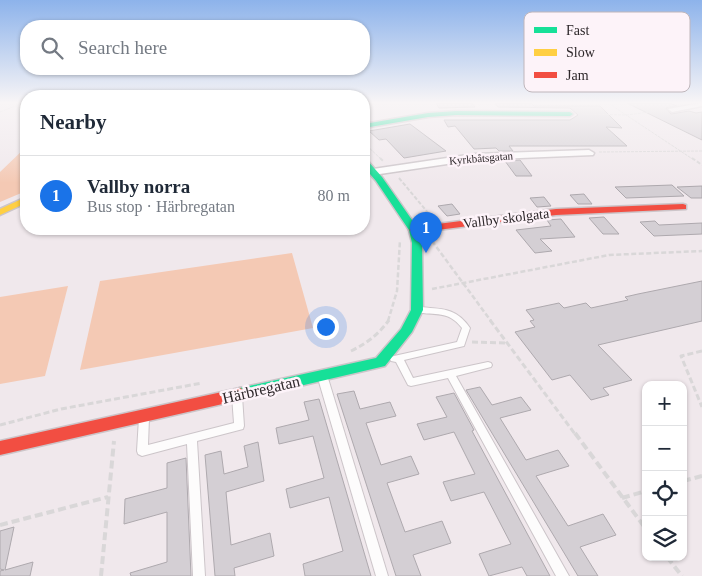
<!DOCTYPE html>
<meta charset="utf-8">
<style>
body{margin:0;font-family:"Times New Roman",serif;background:#f6f6f7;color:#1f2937}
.controls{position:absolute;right:15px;bottom:15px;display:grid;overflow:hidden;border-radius:10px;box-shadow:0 1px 4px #0004}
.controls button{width:45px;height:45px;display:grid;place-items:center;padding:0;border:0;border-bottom:1px solid #e0e1e3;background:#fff;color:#1f2937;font:25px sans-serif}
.you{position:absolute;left:325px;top:326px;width:18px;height:18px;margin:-12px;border:4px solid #fff;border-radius:50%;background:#1a73e8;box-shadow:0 0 0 8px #1a73e833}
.badge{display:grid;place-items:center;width:32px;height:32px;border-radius:50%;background:#1a73e8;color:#fff;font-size:16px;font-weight:700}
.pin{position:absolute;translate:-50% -41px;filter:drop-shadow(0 1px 2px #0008)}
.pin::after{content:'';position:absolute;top:26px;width:18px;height:15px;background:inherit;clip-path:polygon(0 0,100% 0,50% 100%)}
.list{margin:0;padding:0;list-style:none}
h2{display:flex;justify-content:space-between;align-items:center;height:65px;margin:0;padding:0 20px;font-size:21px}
h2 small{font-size:16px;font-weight:400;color:#747a83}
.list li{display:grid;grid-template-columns:32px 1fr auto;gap:15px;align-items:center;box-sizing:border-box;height:80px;padding:0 20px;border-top:1px solid #e0e1e3}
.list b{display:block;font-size:19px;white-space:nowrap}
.list p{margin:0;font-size:16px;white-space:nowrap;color:#747a83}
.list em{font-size:16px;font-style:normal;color:#747a83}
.icon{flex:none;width:28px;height:28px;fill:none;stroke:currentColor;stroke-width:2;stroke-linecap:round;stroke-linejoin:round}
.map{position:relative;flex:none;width:702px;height:576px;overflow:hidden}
.search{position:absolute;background:#fff;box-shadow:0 1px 4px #0004;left:20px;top:20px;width:350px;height:55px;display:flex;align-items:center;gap:12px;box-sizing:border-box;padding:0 18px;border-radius:20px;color:#747a83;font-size:19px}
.panel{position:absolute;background:#fff;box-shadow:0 1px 4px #0004;left:20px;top:90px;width:350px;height:145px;border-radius:20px}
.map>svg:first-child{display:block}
.green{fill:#f4c9b4}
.building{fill:#d4cfd4;stroke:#aea9ae}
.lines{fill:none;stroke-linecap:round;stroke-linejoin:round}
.lane-casing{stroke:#ccc5c9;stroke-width:2}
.street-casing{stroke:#ccc5c9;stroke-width:3}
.fast-casing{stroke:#ccc5c9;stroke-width:3}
.slow-casing{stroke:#ccc5c9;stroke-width:3}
.jam-casing{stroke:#ccc5c9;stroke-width:3}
.path-far4{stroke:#d9d7d8;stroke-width:1;stroke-dasharray:3 1;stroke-linecap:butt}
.path-far3{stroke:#d9d7d8;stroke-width:2;stroke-dasharray:4 2;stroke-linecap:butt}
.path-far2{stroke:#d9d7d8;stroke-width:2.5;stroke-dasharray:5 2.5;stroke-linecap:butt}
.path-far1{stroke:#d9d7d8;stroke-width:3;stroke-dasharray:6 3;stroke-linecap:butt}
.path{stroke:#d9d7d8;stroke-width:4;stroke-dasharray:8 4;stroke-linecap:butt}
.lane{fill:#fdfcfc;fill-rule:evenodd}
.street{fill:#fdfcfc;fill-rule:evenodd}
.fast{fill:#16e098;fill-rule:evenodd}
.slow{fill:#ffcf43;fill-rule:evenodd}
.jam{fill:#f24e42;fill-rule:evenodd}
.labels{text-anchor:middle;stroke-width:5;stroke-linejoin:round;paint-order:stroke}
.far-street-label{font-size:11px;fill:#2d272a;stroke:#fdf3f9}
.street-label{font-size:14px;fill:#2d272a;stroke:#fdf3f9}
.near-street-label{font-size:16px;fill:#2d272a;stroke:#fdf3f9}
.key{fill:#fdf3f9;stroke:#bfb6bb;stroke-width:1}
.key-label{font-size:14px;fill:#2d272a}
</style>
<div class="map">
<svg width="702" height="576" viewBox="0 0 702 576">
<rect width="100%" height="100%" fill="#f0e8ec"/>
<g class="green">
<polygon points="26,147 26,191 0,202 0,172"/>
<polygon points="292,253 313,328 80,370 100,281"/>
<polygon points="68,286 45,376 0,384 0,297"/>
</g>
<g class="building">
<polygon points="436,103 472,103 475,107 439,108"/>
<polygon points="495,103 531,103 534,106 600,106 622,128 606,127 627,146 509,146 513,151 499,151 496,148 474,149 455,126 448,127 444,120 570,120 578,115 570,108 498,107"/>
<polygon points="627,103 670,103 677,106 666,108 671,114 689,111 696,113 702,112 702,140"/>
<polygon points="410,124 446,151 404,158 386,139 379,140 369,131"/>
<polygon points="520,160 532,176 516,176 505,161"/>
<polygon points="672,185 684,196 626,198 615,187"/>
<polygon points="702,186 702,198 691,198 677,187"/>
<polygon points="584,194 592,204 578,204 570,195"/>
<polygon points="544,197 551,206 537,207 530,198"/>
<polygon points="452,204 460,214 447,216 438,206"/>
<polygon points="604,217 619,234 603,234 589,218"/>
<polygon points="561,219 575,237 540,239 552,251 535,253 516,230 551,226 547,220"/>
<polygon points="655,221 659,225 702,223 702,234 654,236 640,222"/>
<polygon points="702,281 702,321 598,345 632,380 603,388 609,395 591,400 570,375 552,380 515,332 535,327 530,321 534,320 526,310 559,303 564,308 586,303 591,308 628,300 625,297 638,294"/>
<polygon points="480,387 492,405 521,397 531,410 500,418 526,460 558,450 569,466 536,476 568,526 603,514 616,535 580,547 598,576 578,576 466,390"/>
<polygon points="354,391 360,409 390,402 396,416 366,423 381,465 411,456 419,474 387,483 405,532 442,521 451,543 413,555 421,576 396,576 337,394"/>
<polygon points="454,393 474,430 472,431 550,576 527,576 522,567 489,576 479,554 511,544 484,492 451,501 443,482 475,474 454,432 424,440 417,424 447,417 436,397"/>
<polygon points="319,399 371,576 305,576 303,564 343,551 329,497 290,508 286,489 324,478 313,436 279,444 276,428 309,420 304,402"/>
<polygon points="258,442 264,481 226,492 231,545 270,533 274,556 234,568 235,576 215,576 205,455 221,451 224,474 248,467 244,446"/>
<polygon points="186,458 191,576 131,576 130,573 167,562 167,512 124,524 125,499 167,488 167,463"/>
<polygon points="14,527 5,570 33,562 30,576 0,576 0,571 4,570 0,569 0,531"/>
</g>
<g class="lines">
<defs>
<g id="lane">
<path d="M419 307C441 309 456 307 470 328L464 346 404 360 413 378 488 362 491 363 492 365 491 367 456 376 569 576H556L448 378 411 386 408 385 396 362 391 361 390 359 391 357 394 356 457 342 462 328C448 310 436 316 416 312L415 310 416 308Z"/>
<polygon points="322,371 325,372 327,375 388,576 376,576 317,375 319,372"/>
<polygon points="237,392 240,393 242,396 244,426 243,429 197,441 205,576 193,576 187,444 142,456 138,454 137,451 139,418 140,415 144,414 148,415 149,418 148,445 234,423 232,396 234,393"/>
</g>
<g id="street">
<polygon points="702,103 702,106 672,112 668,109"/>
<polygon points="589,150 594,153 593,155 474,160 373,175 368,172 373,169 474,154"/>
</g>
<g id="fast">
<polygon points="456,111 570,112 573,114 570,116 456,115 428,117 364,128 364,124 428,113"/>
<polygon points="364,160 367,160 382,177 419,230 422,243 423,310 412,332 385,366 240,400 235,398 233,394 235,390 240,388 376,358 401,329 411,310 412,243 409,230 376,181 364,167"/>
</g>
<polygon id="slow" points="26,197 26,203 0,215 0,209"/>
<g id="jam">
<polygon points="683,204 686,205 686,209 556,215 414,233 409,230 414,227 556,209"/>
<polygon points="240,388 245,390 247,394 245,398 240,400 0,455 0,441"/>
</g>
</defs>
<use href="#lane" class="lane-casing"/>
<use href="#street" class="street-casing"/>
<use href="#fast" class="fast-casing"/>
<use href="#slow" class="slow-casing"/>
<use href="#jam" class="jam-casing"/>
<g class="path-far4">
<polyline points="608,103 694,160"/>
<polyline points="0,112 23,103"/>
<polyline points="582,114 627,115 664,110"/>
<polyline points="364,143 382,160"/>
<polyline points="599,152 702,151"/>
</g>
<g class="path-far3">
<polyline points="380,158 383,161"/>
<polyline points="692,158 702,165"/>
<polyline points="399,178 429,214"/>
<polyline points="418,214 429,212"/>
</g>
<g class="path-far2">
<polyline points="432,241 491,321"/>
<polyline points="432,289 609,255 702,251"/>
<polyline points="388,321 397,291 400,240"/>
</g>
<g class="path-far1">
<polyline points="490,320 575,434"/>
<polyline points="472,342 506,343"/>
<path d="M351 351C367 343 378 335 389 320"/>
<polyline points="702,351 681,356 702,407"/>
<polyline points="0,425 61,409 202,383"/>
</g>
<g class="path">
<polyline points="575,433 646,529"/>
<polyline points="683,481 702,476"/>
<polyline points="622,498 646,491"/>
<polyline points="0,525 108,497"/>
<polyline points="667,557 682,576"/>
<polyline points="101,576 114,441"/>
</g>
<use href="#lane" class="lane"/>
<use href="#street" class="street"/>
<use href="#fast" class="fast"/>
<use href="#slow" class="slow"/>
<use href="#jam" class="jam"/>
</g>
<linearGradient id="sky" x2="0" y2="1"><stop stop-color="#8db3eb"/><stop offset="0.56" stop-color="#f8f5f6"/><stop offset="1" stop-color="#f8f5f6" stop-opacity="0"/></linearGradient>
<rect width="702" height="183" fill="url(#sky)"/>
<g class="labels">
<g class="far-street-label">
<text transform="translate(481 158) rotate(-5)" y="4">Kyrkbåtsgatan</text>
</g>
<g class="street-label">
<text transform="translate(506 218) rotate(-7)" y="5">Vallby skolgata</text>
</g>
<g class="near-street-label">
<text transform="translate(261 389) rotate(-13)" y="6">Härbregatan</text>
</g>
</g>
<rect x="524" y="12" width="166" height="80" rx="8" class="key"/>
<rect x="534" y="27" width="23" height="6" fill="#16e098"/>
<rect x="534" y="49" width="23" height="7" fill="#ffcf43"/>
<rect x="534" y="72" width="23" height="6" fill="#f24e42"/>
<g class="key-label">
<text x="566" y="35">Fast</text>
<text x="566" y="57">Slow</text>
<text x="566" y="80">Jam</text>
</g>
</svg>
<div class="controls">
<button>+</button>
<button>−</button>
<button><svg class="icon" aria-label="locate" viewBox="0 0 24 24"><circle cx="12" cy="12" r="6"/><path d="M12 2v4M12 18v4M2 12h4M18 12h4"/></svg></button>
<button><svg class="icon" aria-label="layers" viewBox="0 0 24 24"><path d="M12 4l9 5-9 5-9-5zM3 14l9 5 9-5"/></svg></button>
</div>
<div class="you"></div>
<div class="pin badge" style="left:426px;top:253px">1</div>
<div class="search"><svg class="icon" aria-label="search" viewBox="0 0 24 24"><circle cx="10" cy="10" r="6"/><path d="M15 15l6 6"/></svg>Search here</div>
<section class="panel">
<h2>Nearby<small></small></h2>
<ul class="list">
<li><span class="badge">1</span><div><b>Vallby norra</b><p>Bus stop · Härbregatan</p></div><em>80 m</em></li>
</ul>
</section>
</div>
